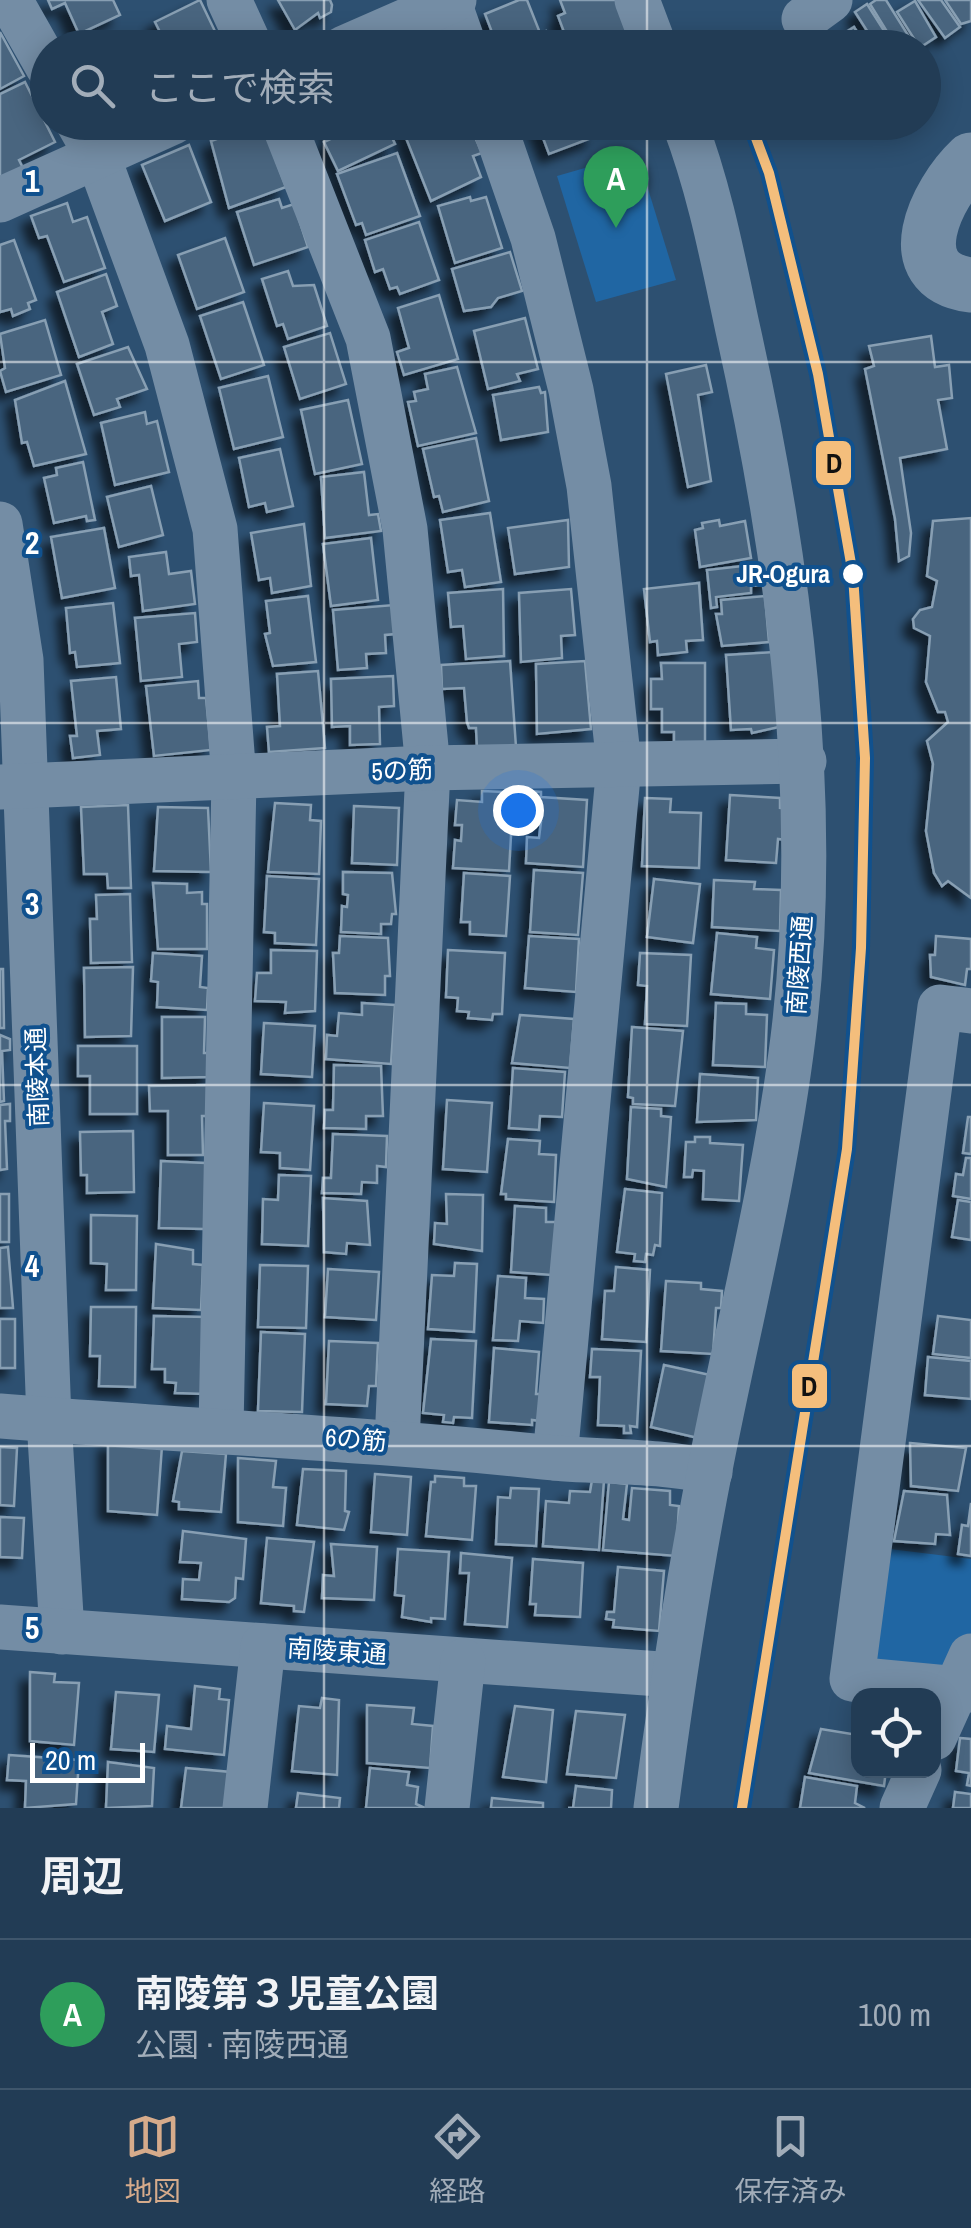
<!DOCTYPE html>
<html lang="ja">
<meta charset="utf-8">
<style>
body{margin:0;font-family:"Archivo Narrow","Noto Sans JP",sans-serif;background:#2a435b;color:#f1f3f6}
.controls{position:absolute;right:30px;bottom:30px;display:grid;overflow:hidden;border-radius:20px;box-shadow:0 5px 25px #0003}
.controls button{width:90px;height:90px;display:grid;place-items:center;padding:0;border:0;border-bottom:2px solid #3f566c;background:#223c55;color:#f1f3f6;font:50px sans-serif}
.scale{position:absolute;left:30px;bottom:25px;width:115px;box-sizing:border-box;padding-left:10px;border:5px solid #fff;border-top:0;font-size:28px;line-height:35px;white-space:nowrap;color:#fff;-webkit-text-stroke:8px #10518e;paint-order:stroke}
.you{position:absolute;left:518px;top:810px;width:35px;height:35px;margin:-25px;border:8px solid #fff;border-radius:50%;background:#1a73e8;box-shadow:0 0 0 15px #1a73e833}
.badge{display:grid;place-items:center;width:65px;height:65px;border-radius:50%;background:#d6ab8b;color:#fff;font-size:32px;font-weight:700}
.pin{position:absolute;translate:-50% -82px;filter:drop-shadow(0 2px 5px #0008)}
.pin::after{content:'';position:absolute;top:52px;width:35px;height:30px;background:inherit;clip-path:polygon(0 0,100% 0,50% 100%)}
.list{margin:0;padding:0;list-style:none}
h2{display:flex;justify-content:space-between;align-items:center;height:130px;margin:0;padding:0 40px;font-size:42px}
h2 small{font-size:32px;font-weight:400;color:#a2adb9}
.list li{display:grid;grid-template-columns:65px 1fr auto;gap:30px;align-items:center;box-sizing:border-box;height:150px;padding:0 40px;border-top:2px solid #3f566c}
.list b{display:block;font-size:38px;white-space:nowrap}
.list p{margin:0;font-size:32px;white-space:nowrap;color:#a2adb9}
.list em{font-size:32px;font-style:normal;color:#a2adb9}
.icon{flex:none;width:55px;height:55px;fill:none;stroke:currentColor;stroke-width:2;stroke-linecap:round;stroke-linejoin:round}
.map{position:relative;flex:none;width:971px;height:1808px;overflow:hidden}
.search{position:absolute;background:#223c55;box-shadow:0 5px 25px #0003;left:30px;right:30px;top:30px;height:110px;display:flex;align-items:center;gap:25px;box-sizing:border-box;padding:0 35px;border-radius:55px;color:#a2adb9;font-size:38px}
.sheet{height:280px;background:#223c55}
nav{display:flex;justify-content:space-around;align-items:center;box-sizing:border-box;height:140px;border-top:2px solid #3f566c;background:#223c55;font-size:28px;color:#a2adb9}
nav a{display:grid;justify-items:center;gap:5px}
nav .on{color:#d6ab8b}
.map>svg:first-child{display:block}
.green{fill:#2066a3}
.building{fill:#48657f;stroke:#889fb3;stroke-width:2.5;filter:url(#shadow)}
.lines{fill:none;stroke-linecap:round;stroke-linejoin:round}
.minor{stroke:#748da5;stroke-width:45}
.tertiary{stroke:#748da5;stroke-width:55}
.rail-1-casing{stroke:#10518e;stroke-width:18}
.rail-1{stroke:#f4be7c;stroke-width:10}
.grid{fill:none;stroke:#fff;stroke-width:2.5;stroke-opacity:0.55}
.stop-dot{fill:#fff;stroke:#10518e;stroke-width:4}
.labels{text-anchor:middle;stroke-width:8;stroke-linejoin:round;paint-order:stroke}
.stop-label{font-size:25px;font-weight:bold;fill:#fff;stroke:#10518e;text-anchor:end}
.street-label{font-size:25px;fill:#fff;stroke:#10518e}
.grid-label{font-size:32px;text-anchor:middle;font-weight:bold;fill:#fff;stroke:#10518e;stroke-width:8;stroke-linejoin:round;paint-order:stroke}
.line-badge{stroke:#10518e;stroke-width:4}
.pale-badge-label{font-size:28px;text-anchor:middle;font-weight:bold;fill:#111}
</style>
<div class="map">
<svg width="971" height="1808" viewBox="0 0 971 1808">
<defs>
<filter id="shadow"><feDropShadow dx="-9" dy="9" stdDeviation="5" flood-color="#0009"/></filter>
</defs>
<rect width="100%" height="100%" fill="#2d5071"/>
<g class="green">
<polygon points="637,153 676,280 596,302 557,176"/>
<polygon points="882,1548 971,1559 971,1636 951,1680 865,1675"/>
</g>
<g class="building">
<polygon points="48,0 113,0 120,15 79,34 65,3 52,9"/>
<polygon points="200,0 223,48 162,48 166,44 155,22"/>
<polygon points="278,0 330,0 332,5 331,12 320,18 318,13 295,30"/>
<polygon points="519,0 527,0 540,33 546,31 552,48 498,48 485,14"/>
<polygon points="560,0 620,0 636,40 616,48 570,48 558,16 565,13"/>
<polygon points="876,0 886,0 916,48 897,48 870,4"/>
<polygon points="918,0 941,0 960,27 945,38"/>
<polygon points="945,0 971,0 971,21 961,24"/>
<polygon points="915,1 936,37 924,45 918,45 897,12"/>
<polygon points="867,4 895,48 878,48 855,12"/>
<polygon points="854,27 867,48 829,48 827,44"/>
<polygon points="0,32 24,76 0,89"/>
<polygon points="25,82 55,142 19,160 24,170 0,182 0,94"/>
<polygon points="328,122 385,122 395,144 338,171 324,142 335,137"/>
<polygon points="401,122 435,122 406,134"/>
<polygon points="444,122 459,122 465,138 474,135 482,153 473,156 481,177 431,201 406,138"/>
<polygon points="537,122 589,122 594,137 549,154"/>
<polygon points="262,123 286,187 229,208 211,141"/>
<polygon points="189,145 211,202 165,221 142,165"/>
<polygon points="397,153 420,216 366,235 362,223 356,225 337,174"/>
<polygon points="470,197 471,201 486,197 502,248 455,263 438,206"/>
<polygon points="279,199 282,208 294,204 308,247 254,265 237,212"/>
<polygon points="67,203 73,222 87,217 105,268 64,282 47,236 39,238 31,216"/>
<polygon points="419,222 439,280 400,294 397,287 390,289 383,269 375,272 365,240"/>
<polygon points="225,238 244,292 197,309 178,255"/>
<polygon points="14,240 36,300 28,303 30,309 13,316 11,309 0,312 0,245"/>
<polygon points="510,252 522,291 498,298 491,307 464,311 452,269"/>
<polygon points="288,271 293,286 314,285 327,326 288,339 283,324 277,326 262,279"/>
<polygon points="106,274 117,306 102,312 113,344 79,357 57,292"/>
<polygon points="439,295 458,359 404,375 397,352 409,348 398,308"/>
<polygon points="243,302 264,365 221,379 200,316"/>
<polygon points="525,318 538,369 517,374 520,381 488,389 474,331"/>
<polygon points="45,320 61,375 6,392 0,371 5,368 0,334"/>
<polygon points="330,333 346,384 300,399 284,347"/>
<polygon points="931,336 935,367 949,365 952,398 938,400 947,449 900,458 911,533 909,556 899,561 895,519 865,369 874,366 869,346"/>
<polygon points="128,347 147,389 117,399 120,407 94,415 77,364"/>
<polygon points="706,365 712,392 698,395 711,481 688,487 666,374"/>
<polygon points="457,367 476,433 418,446 408,402 416,401 414,392 428,389 425,374"/>
<polygon points="268,376 283,437 234,449 219,388"/>
<polygon points="65,381 86,454 34,466 27,442 22,443 15,400"/>
<polygon points="539,387 541,393 545,392 548,432 501,440 493,395"/>
<polygon points="348,400 362,464 315,474 301,410"/>
<polygon points="145,412 147,424 157,421 169,472 115,485 101,423"/>
<polygon points="476,438 489,501 443,512 439,496 434,497 423,449"/>
<polygon points="280,449 293,506 267,512 265,503 249,507 239,458"/>
<polygon points="83,462 95,520 87,521 86,516 54,523 44,478 57,475 56,468"/>
<polygon points="364,472 369,515 378,514 381,531 325,538 321,477"/>
<polygon points="151,486 163,535 119,547 107,497"/>
<polygon points="490,513 501,582 465,587 462,570 448,572 440,520"/>
<polygon points="971,518 971,898 948,881 942,886 934,873 926,831 933,764 927,741 948,722 945,712 938,712 926,682 930,636 914,628 913,619 920,610 932,607 937,581 927,576 933,521"/>
<polygon points="568,520 569,567 515,574 508,528"/>
<polygon points="719,520 720,526 745,521 751,558 700,567 695,530 703,528 702,523"/>
<polygon points="304,524 311,586 272,593 270,578 259,580 251,533"/>
<polygon points="104,528 115,588 62,598 51,537"/>
<polygon points="371,538 378,600 331,606 323,544"/>
<polygon points="166,552 169,574 191,571 195,604 143,611 139,575 131,576 129,557"/>
<polygon points="769,563 771,584 751,586 751,593 716,597 717,607 711,608 707,570"/>
<polygon points="699,583 703,640 686,641 687,652 658,655 657,641 650,642 644,589"/>
<polygon points="503,589 504,656 466,659 463,626 451,627 448,593"/>
<polygon points="571,589 575,635 561,636 562,658 521,662 519,593"/>
<polygon points="308,596 316,662 273,666 265,634 270,633 266,601"/>
<polygon points="765,596 769,642 722,646 716,614 722,614 721,600"/>
<polygon points="113,603 120,663 77,667 75,652 70,653 66,608"/>
<polygon points="394,605 396,634 385,635 386,653 366,654 367,668 338,670 333,610"/>
<polygon points="195,613 197,642 179,644 182,677 141,681 135,618"/>
<polygon points="774,652 779,727 752,733 751,729 731,730 726,655"/>
<polygon points="510,661 516,747 477,749 476,728 469,728 467,722 464,688 442,689 441,665"/>
<polygon points="585,661 591,729 537,734 536,664"/>
<polygon points="661,663 705,663 705,742 674,742 674,732 662,732 662,709 651,709 651,679 662,679"/>
<polygon points="318,671 325,748 269,752 267,727 280,726 277,674"/>
<polygon points="393,676 394,706 379,707 380,744 350,745 350,726 332,727 331,679"/>
<polygon points="116,677 121,729 97,731 100,755 73,758 70,736 77,736 71,681"/>
<polygon points="198,681 199,698 206,698 211,750 154,756 146,686"/>
<polygon points="482,791 504,792 503,799 513,800 509,871 453,868 455,840 461,841 462,825 455,825 457,800 482,802"/>
<polygon points="529,791 541,792 541,797 587,800 583,867 526,863 527,837 539,838 541,822 527,820"/>
<polygon points="730,795 780,798 780,808 788,809 786,840 778,839 776,863 726,860"/>
<polygon points="645,798 671,799 670,812 701,813 699,868 642,866"/>
<polygon points="275,803 311,805 310,820 321,821 319,874 268,872"/>
<polygon points="128,805 131,888 108,888 107,874 84,874 81,807"/>
<polygon points="354,806 399,808 397,865 352,863"/>
<polygon points="158,807 208,808 211,872 154,871"/>
<polygon points="534,870 583,873 578,935 530,932"/>
<polygon points="343,872 392,873 396,914 392,914 391,924 381,924 381,934 341,932 342,906 347,907 348,895 343,894"/>
<polygon points="464,873 510,876 506,936 470,934 470,922 461,922"/>
<polygon points="267,876 319,879 316,945 275,943 275,933 264,932"/>
<polygon points="654,879 700,884 693,943 647,937"/>
<polygon points="714,880 755,882 754,889 781,890 780,931 712,927"/>
<polygon points="153,883 187,884 187,893 202,892 202,904 207,904 207,949 158,949"/>
<polygon points="130,894 132,962 91,963 90,919 97,919 96,895"/>
<polygon points="717,933 757,937 756,948 774,950 770,999 711,994"/>
<polygon points="340,936 388,938 390,976 385,976 385,995 335,993 333,953 339,953"/>
<polygon points="529,936 579,939 576,992 525,988"/>
<polygon points="936,936 971,939 971,969 967,969 965,985 931,977 930,955 935,955"/>
<polygon points="271,950 317,951 315,1011 285,1013 286,1002 255,1001 257,973 271,973"/>
<polygon points="448,950 505,953 502,1014 493,1014 492,1020 468,1018 469,1012 457,1011 458,998 446,997"/>
<polygon points="153,953 202,956 200,987 208,988 207,1010 157,1007 158,982 151,981"/>
<polygon points="640,953 691,955 687,1026 645,1024 647,986 638,985"/>
<polygon points="133,967 131,1036 85,1037 84,968"/>
<polygon points="0,969 3,969 4,1028 0,1028"/>
<polygon points="362,1003 395,1005 391,1064 326,1059 327,1035 337,1036 339,1013 362,1015"/>
<polygon points="716,1003 746,1004 746,1014 767,1015 765,1067 713,1065"/>
<polygon points="520,1015 574,1019 570,1068 512,1063"/>
<polygon points="162,1017 205,1017 204,1053 212,1053 212,1077 162,1078"/>
<polygon points="264,1023 315,1026 312,1077 261,1074"/>
<polygon points="632,1027 683,1031 675,1106 633,1104 633,1098 628,1097"/>
<polygon points="0,1035 10,1039 10,1050 2,1051 4,1101 0,1102"/>
<polygon points="78,1046 137,1046 137,1114 90,1114 90,1076 78,1076"/>
<polygon points="334,1065 381,1066 383,1116 366,1116 366,1129 324,1128 325,1110 333,1110"/>
<polygon points="513,1068 565,1072 562,1117 540,1116 539,1130 509,1128"/>
<polygon points="700,1074 758,1078 756,1120 697,1122"/>
<polygon points="209,1085 209,1116 202,1116 203,1155 168,1155 168,1111 150,1111 149,1086"/>
<polygon points="447,1100 492,1103 487,1172 443,1169"/>
<polygon points="264,1103 314,1106 310,1170 280,1168 280,1153 261,1152"/>
<polygon points="10,1104 10,1121 5,1121 7,1169 0,1170 0,1105"/>
<polygon points="631,1107 661,1109 661,1116 671,1117 666,1187 627,1179"/>
<polygon points="968,1117 971,1117 971,1154 963,1153"/>
<polygon points="133,1131 134,1192 87,1193 87,1175 81,1175 80,1132"/>
<polygon points="333,1134 387,1136 386,1167 377,1166 377,1183 362,1182 361,1194 322,1193 323,1178 331,1178"/>
<polygon points="695,1137 710,1137 710,1143 743,1145 739,1201 703,1199 704,1171 693,1170 692,1177 684,1177 686,1142 695,1142"/>
<polygon points="508,1139 540,1141 539,1154 556,1155 554,1202 506,1199 506,1194 501,1194"/>
<polygon points="966,1158 971,1158 971,1199 953,1196 956,1174 963,1175"/>
<polygon points="161,1161 206,1163 205,1229 159,1228"/>
<polygon points="279,1175 311,1176 308,1246 262,1244 263,1199 278,1200"/>
<polygon points="625,1189 662,1193 660,1246 655,1245 653,1255 646,1254 645,1262 634,1261 635,1254 617,1252"/>
<rect x="0" y="1194" width="9" height="48"/>
<polygon points="446,1194 483,1195 482,1251 434,1244 435,1223 447,1224"/>
<polygon points="323,1198 367,1201 370,1245 347,1243 346,1254 324,1252"/>
<polygon points="958,1200 971,1202 971,1240 952,1237"/>
<polygon points="515,1206 546,1208 546,1222 556,1222 552,1275 511,1272"/>
<polygon points="91,1215 137,1216 136,1290 106,1290 107,1264 91,1263"/>
<polygon points="156,1244 193,1250 193,1264 203,1265 201,1310 153,1308"/>
<polygon points="8,1247 13,1308 0,1308 0,1248"/>
<polygon points="455,1263 477,1264 474,1332 428,1329 432,1275 454,1276"/>
<polygon points="260,1265 308,1266 306,1328 258,1327"/>
<polygon points="616,1267 650,1270 646,1342 602,1339 605,1291 614,1291"/>
<polygon points="328,1269 379,1272 376,1320 325,1317"/>
<polygon points="498,1276 526,1278 525,1298 544,1299 543,1323 520,1321 518,1341 493,1340"/>
<polygon points="666,1281 701,1283 701,1289 722,1291 721,1308 716,1308 713,1354 661,1351"/>
<polygon points="91,1307 136,1307 135,1387 99,1386 100,1356 90,1356"/>
<polygon points="154,1316 209,1317 206,1394 175,1393 176,1383 165,1382 165,1369 152,1369"/>
<polygon points="938,1316 971,1320 971,1358 933,1354"/>
<rect x="0" y="1319" width="15" height="49"/>
<polygon points="261,1332 305,1334 302,1412 258,1411"/>
<polygon points="431,1339 476,1341 472,1418 454,1417 453,1423 443,1422 444,1415 423,1413"/>
<polygon points="329,1341 378,1343 376,1386 369,1386 367,1406 326,1404"/>
<polygon points="494,1348 539,1352 536,1394 543,1394 540,1421 532,1420 532,1425 489,1422"/>
<polygon points="592,1349 641,1351 637,1427 630,1426 631,1433 624,1433 624,1426 598,1425 600,1377 590,1377"/>
<polygon points="928,1357 971,1361 971,1399 925,1395"/>
<polygon points="664,1365 710,1375 698,1438 651,1427"/>
<polygon points="108,1441 162,1446 157,1515 108,1511"/>
<polygon points="910,1443 966,1448 958,1491 911,1486"/>
<polygon points="0,1447 17,1448 14,1506 0,1505"/>
<polygon points="182,1451 226,1454 221,1512 179,1509 179,1502 173,1501"/>
<polygon points="238,1458 276,1461 273,1487 286,1488 283,1526 238,1522"/>
<polygon points="303,1469 346,1471 345,1511 349,1512 344,1530 297,1525"/>
<polygon points="375,1474 411,1477 407,1535 371,1532"/>
<polygon points="435,1476 464,1478 464,1486 476,1486 472,1540 426,1536 431,1482 435,1482"/>
<polygon points="592,1480 604,1480 599,1550 543,1546 546,1501 569,1503 570,1491 590,1492"/>
<polygon points="609,1482 627,1484 623,1519 629,1520 632,1488 670,1491 670,1505 679,1506 676,1556 603,1550"/>
<polygon points="511,1488 539,1489 536,1546 496,1544 498,1497 510,1498"/>
<polygon points="904,1491 947,1495 950,1535 936,1534 935,1544 894,1541"/>
<polygon points="971,1503 971,1556 958,1554 962,1525 968,1526"/>
<polygon points="0,1517 24,1518 22,1558 0,1557"/>
<polygon points="183,1531 246,1539 243,1579 236,1578 235,1598 229,1602 182,1599 183,1579 199,1580 201,1563 180,1562"/>
<polygon points="267,1538 314,1542 304,1612 294,1611 294,1606 261,1603"/>
<polygon points="331,1544 377,1547 374,1600 322,1598 323,1575 334,1576"/>
<polygon points="398,1549 449,1552 445,1619 431,1618 431,1622 402,1617 404,1596 395,1595"/>
<polygon points="461,1553 512,1558 507,1627 465,1624 469,1573 460,1573"/>
<polygon points="533,1559 583,1563 580,1617 535,1615 536,1604 530,1604"/>
<polygon points="618,1567 664,1571 659,1631 613,1627 614,1620 606,1619 607,1612 614,1612"/>
<polygon points="30,1672 55,1674 54,1682 79,1683 74,1745 30,1741"/>
<polygon points="195,1686 220,1689 219,1699 229,1700 224,1755 165,1749 167,1726 191,1729"/>
<polygon points="116,1692 159,1695 154,1752 111,1749"/>
<polygon points="322,1698 339,1700 337,1775 292,1771 299,1706 320,1708"/>
<polygon points="367,1705 414,1708 412,1724 433,1726 430,1768 367,1763"/>
<polygon points="515,1706 553,1710 546,1782 503,1777"/>
<polygon points="576,1711 625,1715 616,1778 567,1774"/>
<polygon points="821,1729 858,1735 858,1770 886,1770 884,1786 809,1773"/>
<polygon points="960,1738 971,1739 971,1786 967,1785 969,1773 956,1771"/>
<polygon points="9,1755 79,1760 76,1804 25,1808 26,1781 7,1780"/>
<polygon points="108,1762 154,1768 152,1806 106,1808"/>
<polygon points="186,1768 231,1772 228,1808 181,1808"/>
<polygon points="370,1768 409,1772 407,1785 418,1787 416,1804 425,1808 366,1808"/>
<polygon points="805,1777 857,1786 855,1803 865,1808 800,1808"/>
<polygon points="576,1786 612,1790 611,1808 568,1808 573,1808"/>
<polygon points="955,1792 971,1794 971,1808 953,1808"/>
<polygon points="298,1793 340,1798 339,1808 296,1808"/>
<polygon points="492,1798 543,1803 543,1808 491,1808"/>
</g>
<g class="lines">
<g class="minor">
<polyline points="10,0 48,67"/>
<polyline points="229,0 251,48"/>
<polyline points="448,0 465,48"/>
<polyline points="637,0 655,48"/>
<polyline points="804,19 830,0"/>
<polyline points="344,48 454,0"/>
<polyline points="78,122 98,157 167,345 215,529 234,779 221,1429"/>
<polyline points="283,122 368,338 405,529 428,768 397,1442"/>
<polyline points="493,122 533,238 571,390 589,486 619,765 555,1458"/>
<polyline points="0,200 173,122"/>
<polyline points="0,524 21,660 49,1420 62,1632"/>
<polyline points="0,787 428,768 804,761"/>
<polyline points="971,1011 940,1007 852,1679 971,1690"/>
<path d="M0 1416C181 1431 363 1438 544 1457 600 1463 655 1459 710 1472"/>
<polyline points="0,1627 674,1675"/>
<polyline points="934,1738 971,1656"/>
<polyline points="245,1808 263,1646"/>
<polyline points="447,1808 463,1661"/>
<path d="M656 1808C671 1694 688 1581 710 1469 738 1325 775 1183 793 1038 822 804 789 559 738 330 723 260 710 190 684 122"/>
<polyline points="902,1808 919,1770"/>
</g>
<path class="tertiary" d="M971 160C936 193 896 275 971 285"/>
<defs>
<polyline id="rail-1" points="742,1808 847,1149 861,948 865,758 853,575 818,374 769,173 750,122"/>
</defs>
<use href="#rail-1" class="rail-1-casing"/>
<use href="#rail-1" class="rail-1"/>
</g>
<path class="grid" d="M324 0V48M647 0V48M324 122V1808M647 122V1808M0 362H971M0 723H971M0 1085H971M0 1446H971"/>
<circle class="stop-dot" cx="853" cy="574" r="12"/>
<g class="labels">
<g class="stop-label">
<text x="830" y="583">JR-Ogura</text>
</g>
<g class="street-label">
<text transform="translate(402 770) rotate(-3)" y="9">5の筋</text>
<text transform="translate(799 965) rotate(-86)" y="9">南陵西通</text>
<text transform="translate(37 1077) rotate(-92)" y="9">南陵本通</text>
<text transform="translate(356 1439) rotate(4)" y="9">6の筋</text>
<text transform="translate(337 1651) rotate(4)" y="9">南陵東通</text>
</g>
</g>
<g class="grid-label">
<text x="32" y="192">1</text>
<text x="32" y="554">2</text>
<text x="32" y="915">3</text>
<text x="32" y="1277">4</text>
<text x="32" y="1639">5</text>
</g>
<g class="line-badge">
<rect x="814" y="439" width="39" height="48" rx="10" fill="#f4be7c"/>
<rect x="790" y="1362" width="39" height="48" rx="10" fill="#f4be7c"/>
</g>
<g class="pale-badge-label">
<text x="834" y="473">D</text>
<text x="809" y="1396">D</text>
</g>
</svg>
<div class="controls">
<button><svg class="icon" aria-label="locate" viewBox="0 0 24 24"><circle cx="12" cy="12" r="6"/><path d="M12 2v4M12 18v4M2 12h4M18 12h4"/></svg></button>
</div>
<div class="scale">20 m</div>
<div class="you"></div>
<div class="pin badge" style="left:616px;top:228px;background:#2e9e5b">A</div>
<div class="search"><svg class="icon" aria-label="search" viewBox="0 0 24 24"><circle cx="10" cy="10" r="6"/><path d="M15 15l6 6"/></svg>ここで検索</div>
</div>
<section class="sheet">
<h2>周辺<small></small></h2>
<ul class="list">
<li><span class="badge" style="background:#2e9e5b">A</span><div><b>南陵第３児童公園</b><p>公園 · 南陵西通</p></div><em>100 m</em></li>
</ul>
</section>
<nav>
<a class="on"><svg class="icon" aria-label="map" viewBox="0 0 24 24"><path d="M3 6l6-2 6 2 6-2v14l-6 2-6-2-6 2zM9 4v14M15 6v14"/></svg>地図</a>
<a><svg class="icon" aria-label="directions" viewBox="0 0 24 24"><path d="M12 3l9 9-9 9-9-9zM9 14v-3h6M13 9l2 2-2 2"/></svg>経路</a>
<a><svg class="icon" aria-label="saved" viewBox="0 0 24 24"><path d="M7 4h10v16l-5-4-5 4z"/></svg>保存済み</a>
</nav>
